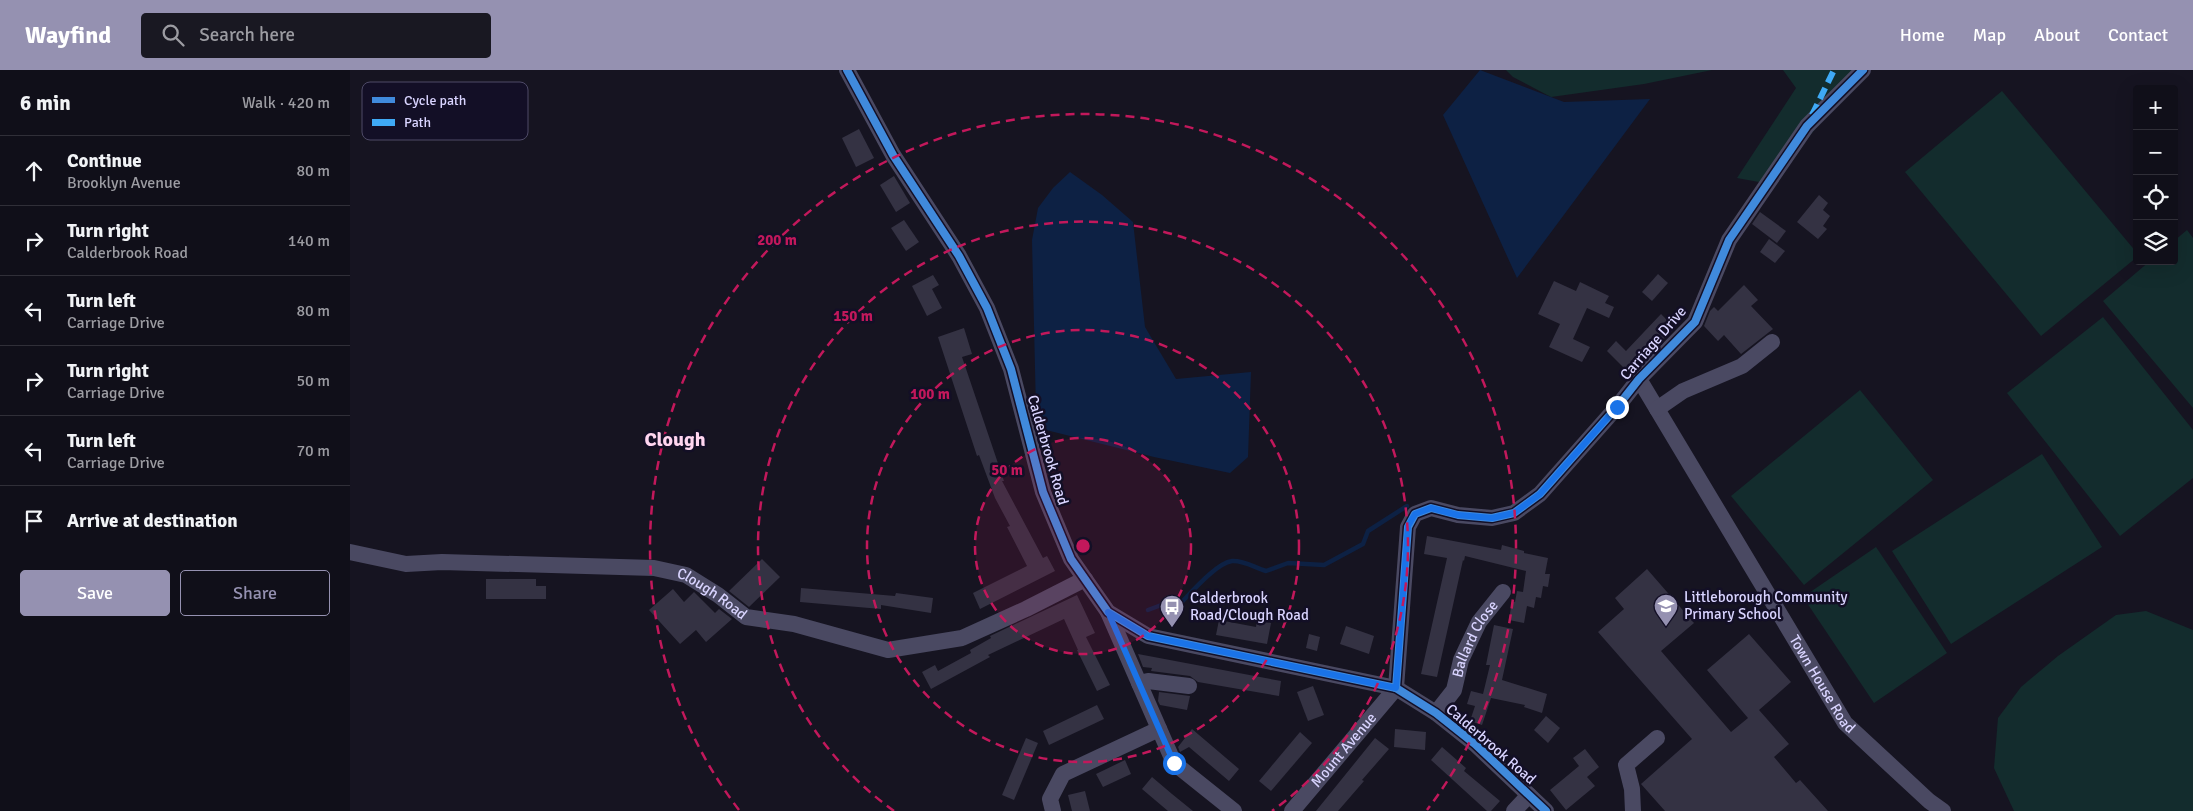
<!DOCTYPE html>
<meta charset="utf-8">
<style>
body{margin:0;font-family:Signika,sans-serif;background:#191822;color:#f1f3f6}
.controls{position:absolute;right:15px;top:15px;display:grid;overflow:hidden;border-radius:5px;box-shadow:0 5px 20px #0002}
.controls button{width:45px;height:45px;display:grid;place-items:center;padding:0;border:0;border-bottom:1px solid #302f38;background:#100f19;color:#f1f3f6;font:25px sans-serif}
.stop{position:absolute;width:15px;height:15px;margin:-11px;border:4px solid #1a73e8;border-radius:50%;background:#fff}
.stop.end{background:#1a73e8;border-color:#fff;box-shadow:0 1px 5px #0008}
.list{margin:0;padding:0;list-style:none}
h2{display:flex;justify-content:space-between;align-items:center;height:65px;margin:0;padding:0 20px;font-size:21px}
h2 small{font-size:16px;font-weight:400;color:#9c9ca2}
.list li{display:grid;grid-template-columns:32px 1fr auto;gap:15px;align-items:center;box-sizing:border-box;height:70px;padding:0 20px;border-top:1px solid #302f38}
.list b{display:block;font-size:19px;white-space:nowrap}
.list p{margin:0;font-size:16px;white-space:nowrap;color:#9c9ca2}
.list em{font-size:16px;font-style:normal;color:#9c9ca2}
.actions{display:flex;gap:10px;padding:15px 20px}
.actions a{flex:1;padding:11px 0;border:1px solid #9591b1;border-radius:5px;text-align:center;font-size:18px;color:#9591b1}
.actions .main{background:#9591b1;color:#fff}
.icon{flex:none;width:28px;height:28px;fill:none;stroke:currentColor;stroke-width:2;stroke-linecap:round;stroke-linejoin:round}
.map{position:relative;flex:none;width:1843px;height:741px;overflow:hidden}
header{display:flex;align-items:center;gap:30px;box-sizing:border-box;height:70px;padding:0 25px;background:#9591b1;color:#fff}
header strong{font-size:24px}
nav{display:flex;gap:28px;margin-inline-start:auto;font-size:18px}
.search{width:350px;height:45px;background:#191822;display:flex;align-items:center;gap:12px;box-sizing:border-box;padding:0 18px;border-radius:5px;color:#9c9ca2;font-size:19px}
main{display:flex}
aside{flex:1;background:#100f19}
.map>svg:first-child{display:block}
.green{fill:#132c2d}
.water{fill:#0d2144}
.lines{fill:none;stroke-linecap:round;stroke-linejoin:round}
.stream{stroke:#0d2144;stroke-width:4.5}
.building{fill:#343243}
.minor{stroke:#4a4962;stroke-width:16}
.quiet{stroke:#3fa9f5;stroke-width:6;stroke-dasharray:12 6;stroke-linecap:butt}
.cycleway-casing{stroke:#130f26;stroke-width:11}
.cycleway{stroke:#408adc;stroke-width:8}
.route{stroke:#1a73e8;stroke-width:6}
.ring{fill:none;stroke:#c2185b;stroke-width:2.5;stroke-dasharray:9 6}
.labels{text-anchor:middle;stroke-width:5;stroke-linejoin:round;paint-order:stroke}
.street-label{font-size:15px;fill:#d9d4ff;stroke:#130f26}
.poi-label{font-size:15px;fill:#d9d4ff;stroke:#130f26;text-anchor:start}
.district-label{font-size:20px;font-weight:bold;fill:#ffd6f0;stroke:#130f26}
.key{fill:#130f26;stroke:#4e4a67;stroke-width:1}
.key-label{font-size:14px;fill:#d9d4ff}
.centre{fill:#c2185b;stroke:#130f26;stroke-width:2.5}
.ring-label{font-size:15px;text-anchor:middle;font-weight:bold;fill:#c2185b;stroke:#130f26;stroke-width:5;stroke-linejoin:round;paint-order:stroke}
</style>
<header>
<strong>Wayfind</strong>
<div class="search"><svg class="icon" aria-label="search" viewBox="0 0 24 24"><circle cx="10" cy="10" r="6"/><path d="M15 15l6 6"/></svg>Search here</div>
<nav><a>Home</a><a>Map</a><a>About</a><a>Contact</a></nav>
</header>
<main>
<aside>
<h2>6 min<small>Walk · 420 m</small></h2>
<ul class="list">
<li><svg class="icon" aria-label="ahead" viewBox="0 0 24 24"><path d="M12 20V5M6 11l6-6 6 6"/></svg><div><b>Continue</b><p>Brooklyn Avenue</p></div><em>80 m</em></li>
<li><svg class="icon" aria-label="right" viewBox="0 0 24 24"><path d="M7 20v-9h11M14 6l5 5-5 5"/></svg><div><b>Turn right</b><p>Calderbrook Road</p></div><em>140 m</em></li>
<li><svg class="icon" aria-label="left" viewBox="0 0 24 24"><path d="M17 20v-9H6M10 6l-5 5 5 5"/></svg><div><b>Turn left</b><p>Carriage Drive</p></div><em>80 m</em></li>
<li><svg class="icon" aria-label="right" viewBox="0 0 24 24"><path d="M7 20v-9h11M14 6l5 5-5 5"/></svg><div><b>Turn right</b><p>Carriage Drive</p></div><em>50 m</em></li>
<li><svg class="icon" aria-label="left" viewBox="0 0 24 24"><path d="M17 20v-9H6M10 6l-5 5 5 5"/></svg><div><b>Turn left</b><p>Carriage Drive</p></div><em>70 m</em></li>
<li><svg class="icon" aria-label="arrive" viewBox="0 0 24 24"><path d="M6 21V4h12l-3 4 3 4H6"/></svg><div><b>Arrive at destination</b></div></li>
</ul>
<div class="actions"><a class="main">Save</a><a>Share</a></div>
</aside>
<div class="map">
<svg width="1843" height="741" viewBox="0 0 1843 741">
<rect width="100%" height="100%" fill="#161421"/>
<g class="green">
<polygon points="1156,0 1362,0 1294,14 1201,27 1163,7"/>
<polygon points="1433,0 1514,0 1420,114 1387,108 1446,18"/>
<polygon points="1652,21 1787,183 1787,187 1691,266 1555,102"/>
<polygon points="1837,160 1843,168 1843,338 1753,231 1800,191 1824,191 1824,171"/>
<polygon points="1753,247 1843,360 1843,408 1770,466 1657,323"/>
<polygon points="1510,320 1583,410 1454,515 1381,426"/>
<polygon points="1692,384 1752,477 1601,574 1542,481"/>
<polygon points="1526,477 1597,583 1524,633 1453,527"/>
<polygon points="1796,541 1843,560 1843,741 1664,741 1644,698 1648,648 1671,617 1708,586 1766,545"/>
</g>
<g class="water">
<polygon points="1130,0 1214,32 1300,29 1167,208 1093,45"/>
<polygon points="720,102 752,125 783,152 795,257 826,309 901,302 898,387 880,403 804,387 692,359 686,341 682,170 688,138 703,118"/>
</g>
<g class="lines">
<path class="stream" d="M798 540 814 534 828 536C840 524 866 493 882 491 894 490 905 498 916 501L938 493 974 495 1013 474 1018 461 1057 436"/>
</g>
<g class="building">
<polygon points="509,59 524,88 506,97 492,68"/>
<polygon points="544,106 560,133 546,142 530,115"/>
<polygon points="1469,125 1478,133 1473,140 1480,146 1473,156 1477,159 1468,169 1447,152"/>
<polygon points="1410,142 1436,161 1427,173 1402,154"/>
<polygon points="554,150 569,172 556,181 541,158"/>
<polygon points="1419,169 1435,181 1425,193 1410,182"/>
<polygon points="1308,204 1318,213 1302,231 1292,222"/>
<polygon points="583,205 589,215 582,219 592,238 577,246 562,216"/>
<polygon points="1204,211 1226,221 1230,212 1259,226 1255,233 1264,237 1259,248 1237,238 1223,269 1240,277 1232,292 1199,277 1210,254 1188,244"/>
<polygon points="1394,215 1408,230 1401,236 1423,259 1391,284 1374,265 1368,271 1354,256 1360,241 1364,237 1368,241"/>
<polygon points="1311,244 1325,258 1279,303 1257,281 1266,271 1276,281"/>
<polygon points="614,258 622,284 612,287 654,411 652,411 693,488 697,486 705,501 630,539 623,523 677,496 657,457 660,456 645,428 629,385 627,386 588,267"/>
<polygon points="1077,466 1151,480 1152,475 1174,481 1174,483 1198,488 1195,504 1200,504 1198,517 1193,516 1191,528 1186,527 1184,538 1177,536 1174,553 1159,550 1162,531 1165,532 1167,521 1173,522 1176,501 1115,486 1114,491 1113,490 1087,607 1071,604 1097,488 1074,484"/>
<polygon points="412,489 430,507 399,537 379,521"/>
<polygon points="1297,499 1344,553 1311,581 1381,662 1398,648 1357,600 1399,564 1441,612 1409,640 1439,674 1424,687 1446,713 1450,710 1478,741 1315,741 1291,714 1342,669 1248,562 1274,539 1265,528"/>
<polygon points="136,509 186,509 186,516 196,516 196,529 136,529"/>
<polygon points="451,518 545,526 546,523 583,528 581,543 531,535 531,539 450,532"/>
<polygon points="323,519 334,532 344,522 365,543 369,539 382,549 356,572 346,560 330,574 299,540"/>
<polygon points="727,525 745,563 736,567 760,615 747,621 727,580 728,580 714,549 638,585 640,587 581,619 572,602 585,595 588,601 621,583 620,580 641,568 640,566"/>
<polygon points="869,550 906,557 907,550 921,553 917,574 866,565"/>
<polygon points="1144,555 1163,559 1152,610 1197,624 1192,643 1174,637 1175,635 1141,628 1132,655 1120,651 1125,636 1117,634 1121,621 1133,624 1140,595 1136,595"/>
<polygon points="996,556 1024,566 1019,584 990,574"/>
<polygon points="959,564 970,567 967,581 956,578"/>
<polygon points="788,584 931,611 929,626 848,612 840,606 801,601 802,598 793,597"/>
<polygon points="963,616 974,645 958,651 947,622"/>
<polygon points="809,622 840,626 837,640 810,635 808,631"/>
<polygon points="747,635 754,649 699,675 693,661"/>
<polygon points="1196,646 1210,658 1198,673 1184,660"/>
<polygon points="842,659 889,699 879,711 839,677 830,682 828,677"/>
<polygon points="1045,659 1076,662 1075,680 1044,677"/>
<polygon points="950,662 962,673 921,721 909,711"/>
<polygon points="676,668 688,673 664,730 652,725"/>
<polygon points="1025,668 1039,679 1012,710 1014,711 988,741 966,741"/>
<polygon points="1092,677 1116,698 1114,701 1150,731 1141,741 1137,741 1081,690"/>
<polygon points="1235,679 1249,697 1237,707 1245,716 1216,740 1200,720 1229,696 1223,688"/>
<polygon points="775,690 781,704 753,717 746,704"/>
<polygon points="802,707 822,724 843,741 818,741 792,719"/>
<polygon points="735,721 740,741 722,741 718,725"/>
</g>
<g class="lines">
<g class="minor">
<polyline points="497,0 543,85 609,186 637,238 661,299 693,422 721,489 758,542 798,566 1046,618 1086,643 1125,674 1196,741"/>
<path id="s1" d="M1289 309 1495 653 1579 731 1593 741"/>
<polyline points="1307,339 1333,321 1392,296 1422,272"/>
<path id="s2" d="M0 482 56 494 92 492 304 498 336 505 368 525 396 547 444 554 538 580 612 568 676 539 735 509"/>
<polyline points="758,542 824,693 884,741"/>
<polyline points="789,613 798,611 839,616"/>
<polyline points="1046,618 1058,457 1065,444 1081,438 1108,445 1142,448 1164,443 1190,424 1267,337 1289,309 1345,252 1379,170 1457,56 1513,0"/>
<path id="s3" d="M1086 643 1104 620 1111 590 1129 552 1153 522"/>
<polyline points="703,741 700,729 713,704 809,659"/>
<path id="s4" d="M942 741 1046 618"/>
<polyline points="1164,741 1179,725"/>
<polyline points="1283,741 1282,719 1276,695 1307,668"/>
</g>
<polyline class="quiet" points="1462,45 1484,0"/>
<defs>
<g id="cycleway">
<polyline points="497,0 543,85 609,186 637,238 661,299 693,422 721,489 758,542 798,566 1046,618 1086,643 1125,674 1196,741"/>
<polyline points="1046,618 1058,457 1065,444 1081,438 1108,445 1142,448 1164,443 1190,424 1267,337 1289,309 1345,252 1379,170 1457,56 1513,0"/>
</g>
</defs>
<use href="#cycleway" class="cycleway-casing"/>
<use href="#cycleway" class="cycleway"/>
</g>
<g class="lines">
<polyline class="route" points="824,693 758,542 798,566 1046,618 1058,456 1065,444 1081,438 1108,445 1142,448 1164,443 1190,424 1267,337"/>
</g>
<circle cx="733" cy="476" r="108" fill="#c2185b" fill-opacity=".12"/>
<g class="ring">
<circle cx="733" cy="476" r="108"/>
<circle cx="733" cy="476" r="216"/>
<path d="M544 741A325 325 0 1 1 922 741"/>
<path d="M389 740A433 433 0 1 1 1077 740"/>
</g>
<defs>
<symbol id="school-pin" viewBox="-11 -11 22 30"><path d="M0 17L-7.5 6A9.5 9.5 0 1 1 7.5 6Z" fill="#9591b1" stroke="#130f26"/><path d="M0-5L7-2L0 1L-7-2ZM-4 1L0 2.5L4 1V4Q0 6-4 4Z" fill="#fff"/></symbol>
<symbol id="bus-pin" viewBox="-11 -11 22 30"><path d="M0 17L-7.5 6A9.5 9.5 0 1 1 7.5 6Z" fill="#9591b1" stroke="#130f26"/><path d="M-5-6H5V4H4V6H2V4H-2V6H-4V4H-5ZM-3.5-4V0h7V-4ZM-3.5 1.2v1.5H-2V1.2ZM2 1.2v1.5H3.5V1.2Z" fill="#fff"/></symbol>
</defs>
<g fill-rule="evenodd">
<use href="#school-pin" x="1302" y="522" width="28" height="38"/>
<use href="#bus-pin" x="808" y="523" width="28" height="38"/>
</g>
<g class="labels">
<g class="street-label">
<text transform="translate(1303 273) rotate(-49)" y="5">Carriage Drive</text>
<text transform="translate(698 380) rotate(74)" y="5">Calderbrook Road</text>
<text dy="5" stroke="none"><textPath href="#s2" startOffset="370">Clough Road</textPath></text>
<text dy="5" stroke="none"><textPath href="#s3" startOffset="85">Ballard Close</textPath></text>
<text dy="5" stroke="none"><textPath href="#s1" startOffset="356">Town House Road</textPath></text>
<text transform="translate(1141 674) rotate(41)" y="5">Calderbrook Road</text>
<text dy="5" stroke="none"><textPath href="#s4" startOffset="80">Mount Avenue</textPath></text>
</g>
<g class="poi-label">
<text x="1334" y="532">Littleborough Community<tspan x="1334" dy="17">Primary School</tspan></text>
<text x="840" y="533">Calderbrook<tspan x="840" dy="17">Road/Clough Road</tspan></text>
</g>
<g class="district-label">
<text x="325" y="376">Clough</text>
</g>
</g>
<rect x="12" y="12" width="166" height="58" rx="8" class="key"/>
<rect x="22" y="27" width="23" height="6" fill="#408adc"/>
<rect x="22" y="49" width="23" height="7" fill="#3fa9f5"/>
<g class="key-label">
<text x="54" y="35">Cycle path</text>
<text x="54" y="57">Path</text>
</g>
<circle cx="733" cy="476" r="8" class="centre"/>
<g class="ring-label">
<text x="427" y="175">200 m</text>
<text x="503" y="251">150 m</text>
<text x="580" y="329">100 m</text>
<text x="657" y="405">50 m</text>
</g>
</svg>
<div class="controls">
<button>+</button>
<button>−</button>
<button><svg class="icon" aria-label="locate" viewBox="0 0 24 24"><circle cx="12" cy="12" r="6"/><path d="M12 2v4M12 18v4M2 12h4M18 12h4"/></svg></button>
<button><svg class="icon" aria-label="layers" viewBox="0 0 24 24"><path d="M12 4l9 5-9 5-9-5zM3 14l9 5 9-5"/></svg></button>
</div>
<div class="stop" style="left:824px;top:693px"></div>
<div class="stop end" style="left:1267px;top:337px"></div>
</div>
</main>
